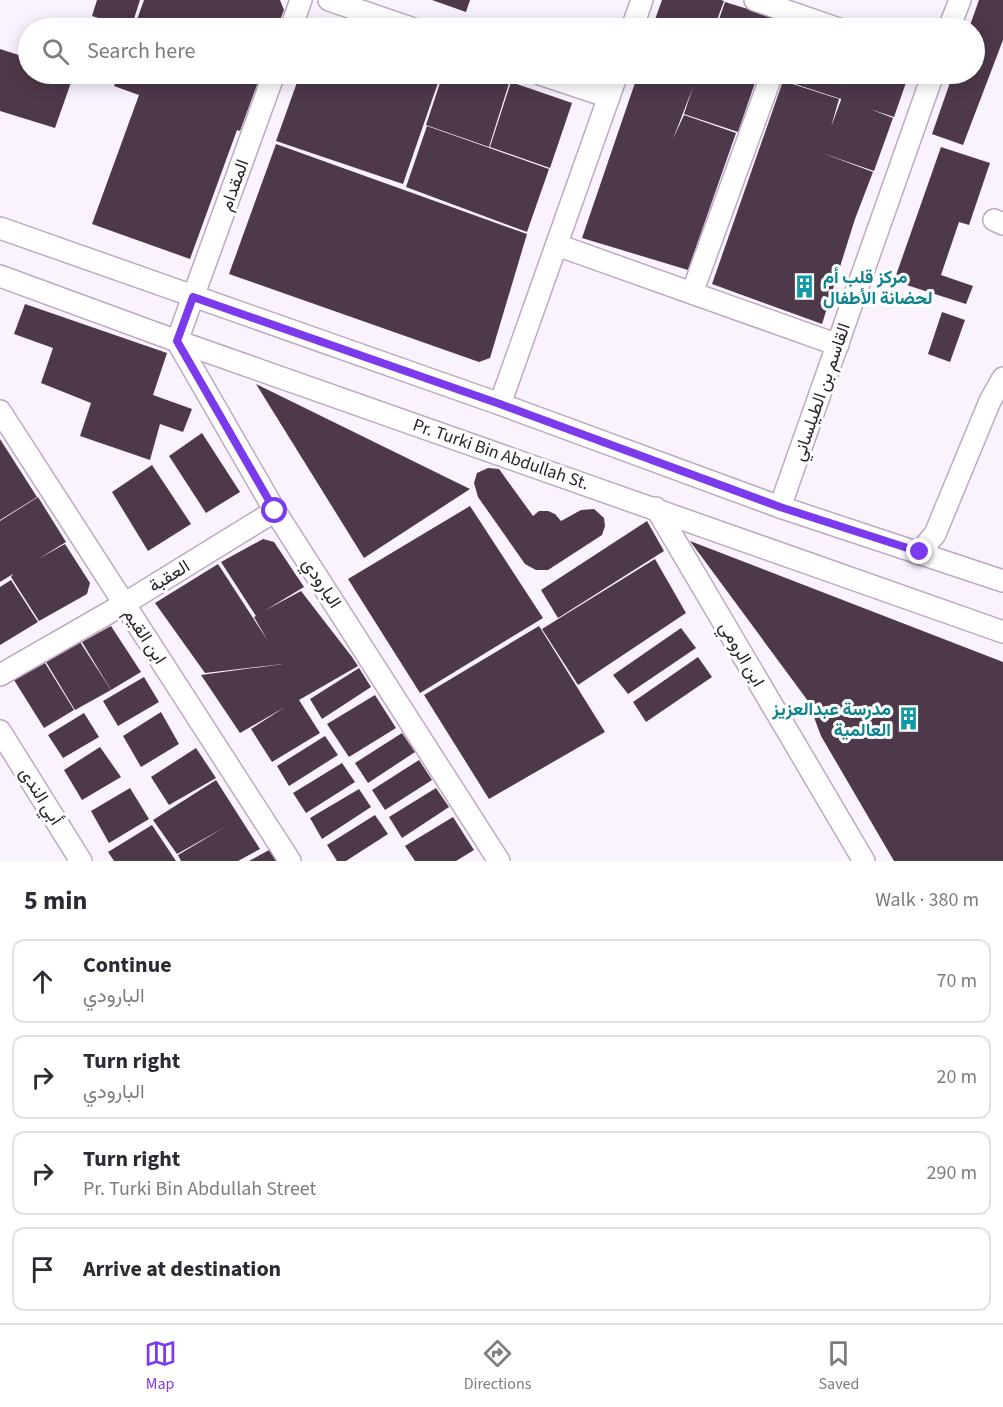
<!DOCTYPE html>
<meta charset="utf-8">
<style>
body{margin:0;font-family:"Source Sans 3",Vazirmatn,sans-serif;background:#f7f7f7;color:#2b2b33}
.stop{position:absolute;width:18px;height:18px;margin:-14px;border:4px solid #7c3aed;border-radius:50%;background:#fff}
.stop.end{background:#7c3aed;border-color:#fff;box-shadow:0 2px 6px #0008}
.list{margin:0;padding:0;list-style:none}
h2{display:flex;justify-content:space-between;align-items:center;height:78px;margin:0;padding:0 24px;font-size:26px}
h2 small{font-size:20px;font-weight:400;color:#7c7c81}
.list li{display:grid;grid-template-columns:39px 1fr auto;gap:18px;align-items:center;box-sizing:border-box;height:84px;margin:0 12px 12px;padding:0 12px;border:2px solid #e1e1e2;border-radius:12px}
.list b{display:block;font-size:22px;white-space:nowrap}
.list p{margin:0;font-size:20px;white-space:nowrap;color:#7c7c81}
.list em{font-size:20px;font-style:normal;color:#7c7c81}
.icon{flex:none;width:33px;height:33px;fill:none;stroke:currentColor;stroke-width:2;stroke-linecap:round;stroke-linejoin:round}
.map{position:relative;flex:none;width:1003px;height:861px;overflow:hidden}
.search{position:absolute;background:#fff;box-shadow:0 3px 15px #0003;left:18px;right:18px;top:18px;height:66px;display:flex;align-items:center;gap:15px;box-sizing:border-box;padding:0 21px;border-radius:33px;color:#7c7c81;font-size:22px}
.sheet{height:462px;background:#fff}
nav{display:flex;justify-content:space-around;align-items:center;box-sizing:border-box;height:84px;border-top:2px solid #e1e1e2;background:#fff;font-size:16px;color:#7c7c81}
nav a{display:grid;justify-items:center;gap:3px}
nav .on{color:#7c3aed}
.map>svg:first-child{display:block}
.building{fill:#4e394a}
.lines{fill:none;stroke-linecap:round;stroke-linejoin:round}
.minor-casing{stroke:#bdaac2;stroke-width:24}
.minor{stroke:#fff;stroke-width:21}
.route{stroke:#7c3aed;stroke-width:8}
.labels{text-anchor:middle;stroke-width:6;stroke-linejoin:round;paint-order:stroke}
.street-label{font-size:18px;fill:#2c252e;stroke:#fff}
.culture-label{font-size:18px;font-weight:bold;fill:#0d838f;stroke:#fff;text-anchor:start}
</style>
<div class="map">
<svg width="1003" height="861" viewBox="0 0 1003 861">
<rect width="100%" height="100%" fill="#faf2fd"/>
<g class="building">
<polygon points="97,0 140,0 132,25 118,20 117,24 92,16"/>
<polygon points="144,0 280,0 284,10 277,28 134,28"/>
<polygon points="432,0 470,0 466,12"/>
<polygon points="662,0 721,0 724,1 714,28 652,28"/>
<polygon points="979,0 1003,0 1003,40 963,145 932,134 953,74 974,74 974,28 969,28"/>
<polygon points="725,2 777,18 773,28 716,28"/>
<polygon points="320,18 350,28 316,28"/>
<polygon points="0,49 28,58 28,74 74,74 55,128 0,111"/>
<polygon points="119,74 261,74 240,131 237,130 190,259 92,224 139,95 114,86"/>
<polygon points="300,74 441,74 403,184 276,141"/>
<polygon points="443,74 489,74 510,80 489,147 426,125"/>
<polygon points="638,74 647,74 658,77 651,74 699,74 696,84 700,74 758,74 738,132 684,114 693,87 673,139 684,115 736,133 688,270 582,238"/>
<polygon points="785,74 849,74 846,86 850,74 909,74 894,117 870,109 893,118 874,171 822,153 873,172 855,219 822,324 712,284 783,81 839,99 831,127 841,100 841,99 783,80"/>
<polygon points="511,82 572,103 550,168 490,147"/>
<polygon points="427,126 549,169 527,232 406,187"/>
<polygon points="276,144 527,234 490,358 479,362 229,274"/>
<polygon points="941,147 990,163 969,225 959,222 941,275 973,286 966,304 894,281"/>
<polygon points="25,304 167,353 153,395 192,409 183,432 160,424 150,460 80,436 91,403 41,383 53,348 14,334"/>
<polygon points="942,312 965,320 950,362 928,354"/>
<polygon points="256,384 470,489 364,558"/>
<polygon points="202,433 240,492 206,513 169,456"/>
<polygon points="0,439 37,497 0,520"/>
<polygon points="152,465 191,524 148,551 112,492"/>
<polygon points="488,468 499,469 533,516 539,511 548,511 555,514 561,521 581,510 594,509 604,518 605,526 602,535 548,570 536,570 525,564 478,497 474,483 477,473"/>
<polygon points="38,497 66,542 38,559 65,544 90,583 87,594 39,621 11,577 13,574 0,582 0,521"/>
<polygon points="470,506 543,618 420,693 348,579"/>
<polygon points="647,521 664,551 558,618 541,590"/>
<polygon points="263,539 274,542 304,587 264,611 301,591 352,657 358,666 299,700 320,733 272,762 251,729 285,707 240,733 201,675 283,664 205,673 155,603 218,564 268,641 254,617 256,616 221,562"/>
<polygon points="690,541 1003,662 1003,861 894,861 821,736 808,701"/>
<polygon points="655,559 686,613 578,685 542,629"/>
<polygon points="11,580 38,622 0,645 0,587"/>
<polygon points="111,626 141,672 111,690 82,642"/>
<polygon points="539,626 605,732 489,799 424,695"/>
<polygon points="681,628 696,648 628,694 613,675"/>
<polygon points="80,642 111,690 75,710 46,662"/>
<polygon points="698,657 712,677 646,722 633,702"/>
<polygon points="45,663 74,710 44,728 14,680"/>
<polygon points="359,668 371,687 322,719 310,699"/>
<polygon points="144,677 159,702 118,726 103,701"/>
<polygon points="375,695 396,728 349,757 327,724"/>
<polygon points="161,712 179,744 141,767 123,736"/>
<polygon points="84,713 99,737 63,758 48,735"/>
<polygon points="402,733 415,752 368,783 355,763"/>
<polygon points="325,736 338,755 289,786 277,766"/>
<polygon points="100,747 121,777 82,800 64,770"/>
<polygon points="196,748 216,778 169,805 151,777"/>
<polygon points="419,760 432,780 385,810 372,790"/>
<polygon points="342,763 355,782 306,813 293,793"/>
<polygon points="216,780 260,849 238,861 181,861 178,855 225,827 177,854 153,820"/>
<polygon points="130,788 149,819 109,843 91,811"/>
<polygon points="436,788 449,807 402,838 389,817"/>
<polygon points="359,789 371,807 322,839 310,818"/>
<polygon points="375,815 388,834 346,861 337,861 327,845"/>
<polygon points="453,817 474,850 456,861 415,861 405,846"/>
<polygon points="152,825 176,861 114,861 108,852"/>
<polygon points="271,849 276,861 249,861"/>
</g>
<g class="lines">
<defs>
<g id="minor">
<polyline points="329,0 411,28"/>
<polyline points="755,0 836,28"/>
<polyline points="291,28 301,0"/>
<polyline points="632,28 642,0"/>
<polyline points="949,28 960,0"/>
<polyline points="274,74 177,341 275,511 499,861"/>
<polyline points="540,74 609,97"/>
<polyline points="994,220 1003,224"/>
<polyline points="0,228 500,404 780,507 1003,581"/>
<polyline points="557,245 838,345"/>
<polyline points="0,276 177,341 1003,632"/>
<polyline points="692,293 772,74"/>
<polyline points="500,404 617,74"/>
<polyline points="0,411 290,861"/>
<polyline points="780,507 933,74"/>
<polyline points="656,508 864,861"/>
<polyline points="920,552 935,534 990,401 1003,378"/>
<polyline points="0,675 124,604 275,511"/>
<polyline points="0,731 81,861"/>
</g>
</defs>
<use href="#minor" class="minor-casing"/>
<use href="#minor" class="minor"/>
</g>
<g class="lines">
<polyline class="route" points="275,511 177,341 193,297 500,404 780,507 920,552"/>
</g>
<defs>
<symbol id="building-bare" viewBox="-9 -9 18 18"><path d="M-4-6H4V6H1V3H-1V6H-4ZM-2.5-4.3h1.7v1.8h-1.7ZM.8-4.3h1.7v1.8H.8ZM-2.5-1h1.7V.8h-1.7ZM.8-1h1.7V.8H.8Z" fill="#0f9aa8" stroke="#fff" stroke-width="2.5" paint-order="stroke"/></symbol>
</defs>
<g fill-rule="evenodd">
<use href="#building-bare" x="788" y="270" width="33" height="33"/>
<use href="#building-bare" x="892" y="702" width="33" height="33"/>
</g>
<g class="labels">
<g class="street-label">
<text transform="translate(234 185) rotate(-70)" y="6">المقدام</text>
<text transform="translate(821 392) rotate(-71)" y="6">القاسم بن الطيلساني</text>
<text transform="translate(501 454) rotate(19)" y="6">Pr. Turki Bin Abdullah St.</text>
<text transform="translate(169 576) rotate(-32)" y="6">العقبة</text>
<text transform="translate(322 583) rotate(57)" y="6">البارودي</text>
<text transform="translate(145 636) rotate(57)" y="6">ابن القيم</text>
<text transform="translate(742 654) rotate(60)" y="6">ابن الرومي</text>
<text transform="translate(41 796) rotate(58)" y="6">أبي الندى</text>
</g>
<g class="culture-label">
<text x="823" y="283">مركز قلب أم<tspan x="823" dy="21">لحضانة الأطفال</tspan></text>
<text x="891" y="715" text-anchor="end">مدرسة عبدالعزيز<tspan x="891" dy="21">العالمية</tspan></text>
</g>
</g>
</svg>
<div class="stop" style="left:275px;top:511px"></div>
<div class="stop end" style="left:920px;top:552px"></div>
<div class="search"><svg class="icon" aria-label="search" viewBox="0 0 24 24"><circle cx="10" cy="10" r="6"/><path d="M15 15l6 6"/></svg>Search here</div>
</div>
<section class="sheet">
<h2>5 min<small>Walk · 380 m</small></h2>
<ul class="list">
<li><svg class="icon" aria-label="ahead" viewBox="0 0 24 24"><path d="M12 20V5M6 11l6-6 6 6"/></svg><div><b>Continue</b><p>البارودي</p></div><em>70 m</em></li>
<li><svg class="icon" aria-label="right" viewBox="0 0 24 24"><path d="M7 20v-9h11M14 6l5 5-5 5"/></svg><div><b>Turn right</b><p>البارودي</p></div><em>20 m</em></li>
<li><svg class="icon" aria-label="right" viewBox="0 0 24 24"><path d="M7 20v-9h11M14 6l5 5-5 5"/></svg><div><b>Turn right</b><p>Pr. Turki Bin Abdullah Street</p></div><em>290 m</em></li>
<li><svg class="icon" aria-label="arrive" viewBox="0 0 24 24"><path d="M6 21V4h12l-3 4 3 4H6"/></svg><div><b>Arrive at destination</b></div></li>
</ul>
</section>
<nav>
<a class="on"><svg class="icon" aria-label="map" viewBox="0 0 24 24"><path d="M3 6l6-2 6 2 6-2v14l-6 2-6-2-6 2zM9 4v14M15 6v14"/></svg>Map</a>
<a><svg class="icon" aria-label="directions" viewBox="0 0 24 24"><path d="M12 3l9 9-9 9-9-9zM9 14v-3h6M13 9l2 2-2 2"/></svg>Directions</a>
<a><svg class="icon" aria-label="saved" viewBox="0 0 24 24"><path d="M7 4h10v16l-5-4-5 4z"/></svg>Saved</a>
</nav>
